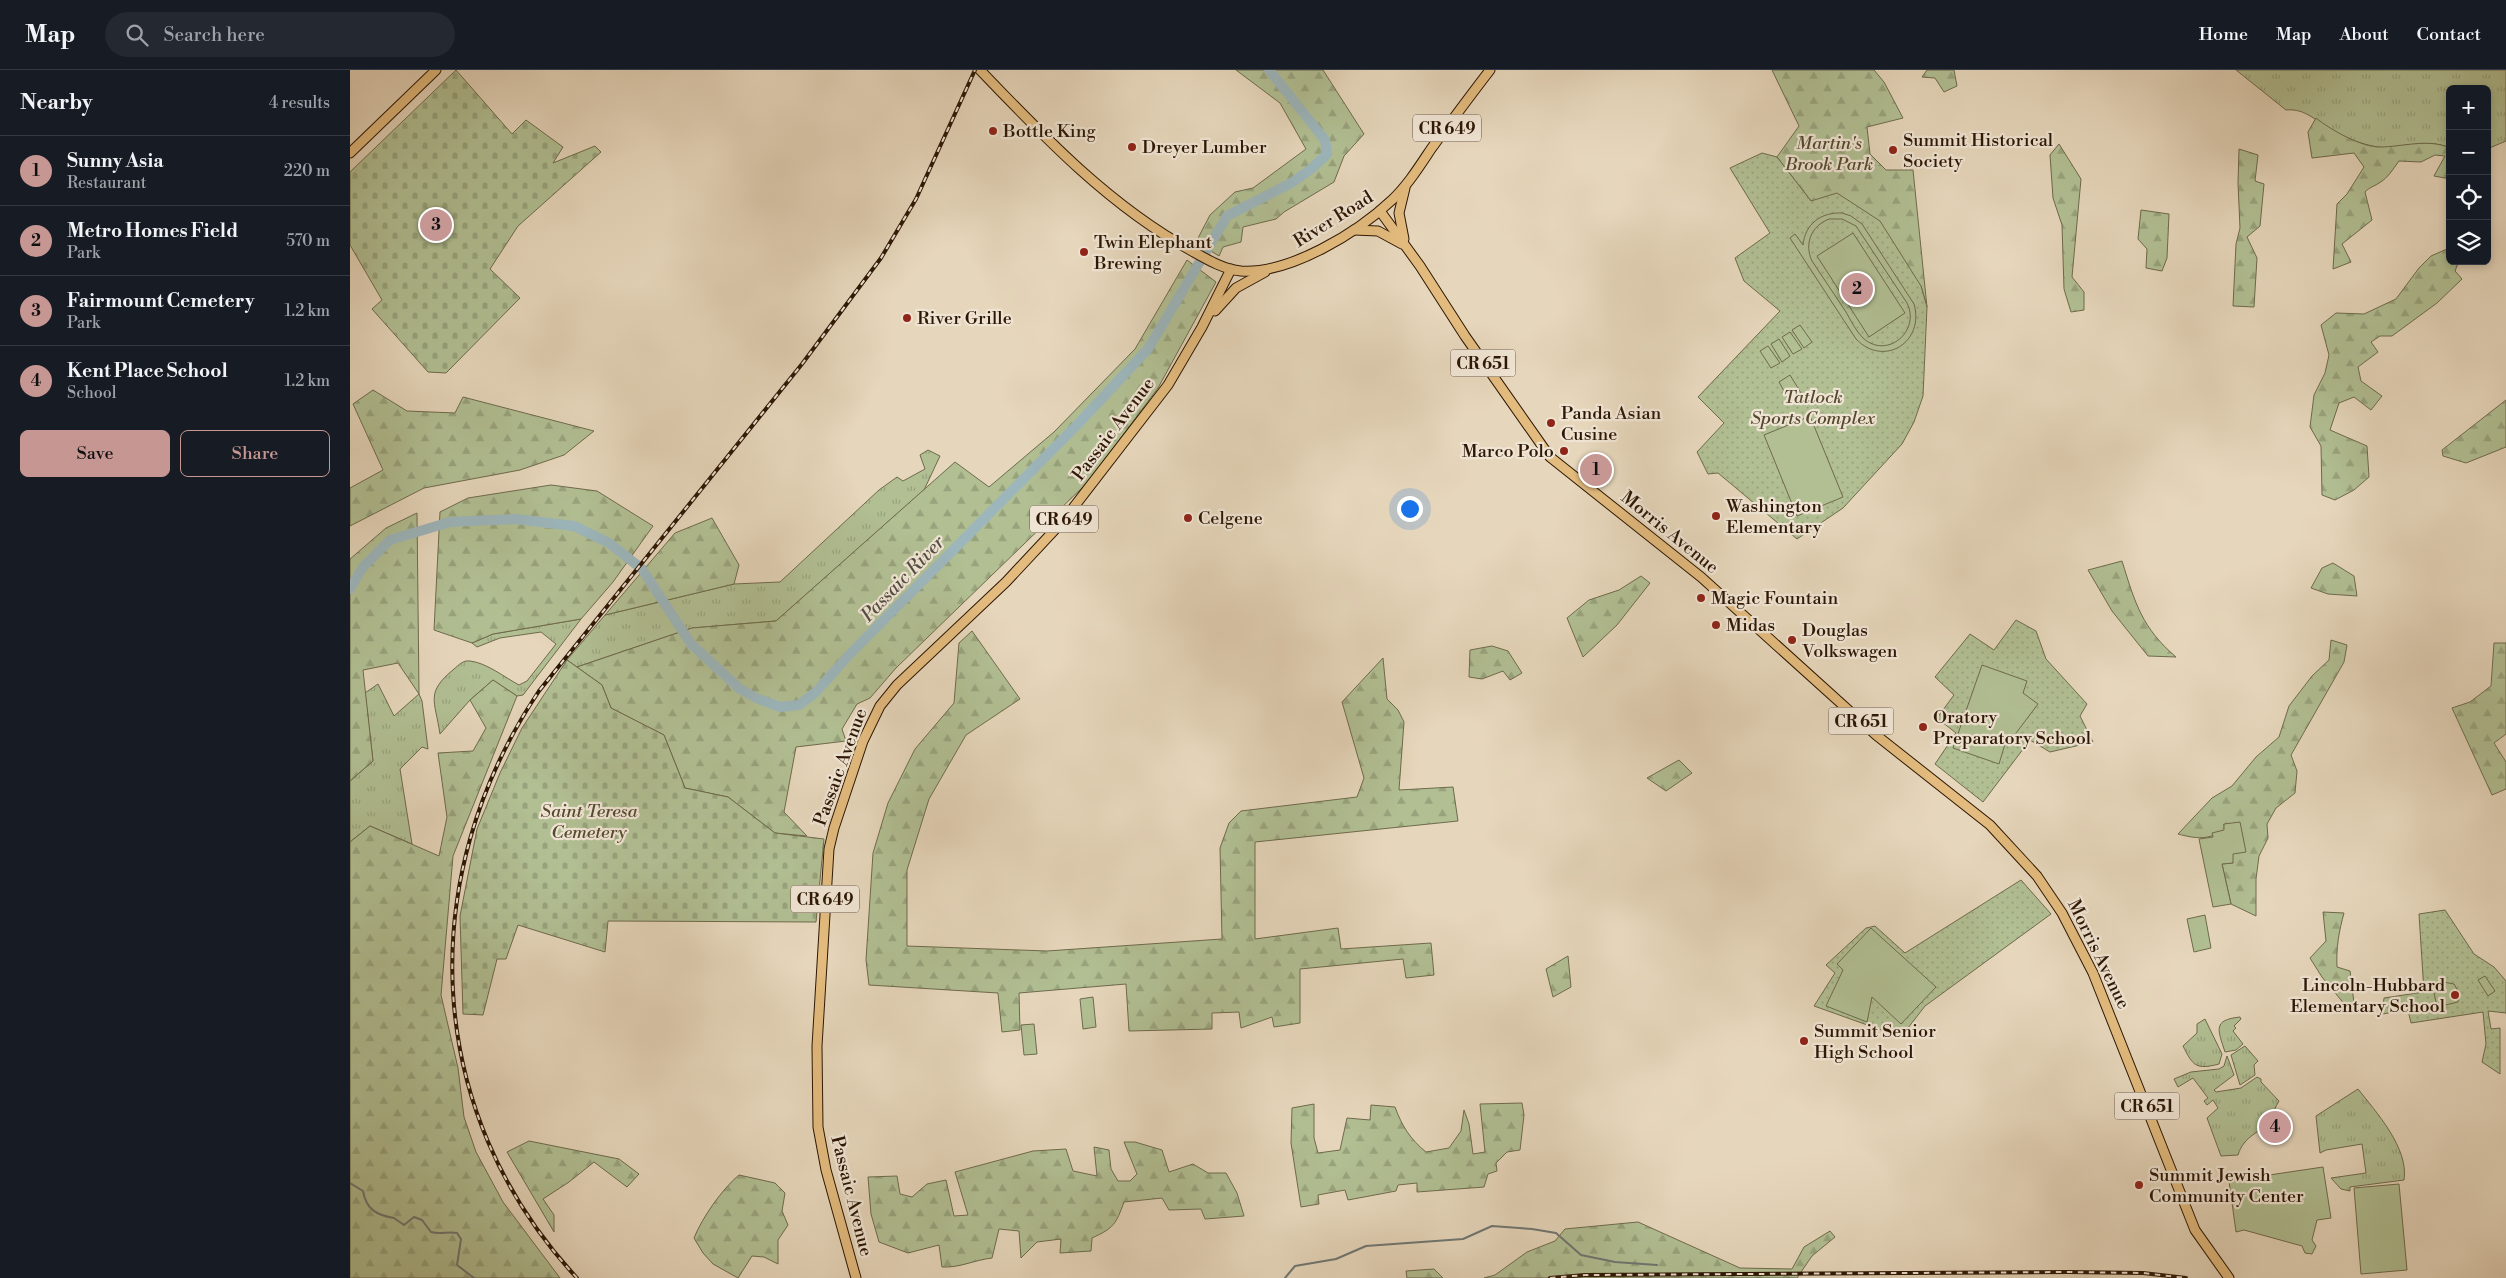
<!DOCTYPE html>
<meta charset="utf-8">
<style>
body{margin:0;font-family:"Libre Bodoni",serif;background:#242831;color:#f1f3f6}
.controls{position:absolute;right:15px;top:15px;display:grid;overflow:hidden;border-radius:8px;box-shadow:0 2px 8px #0003}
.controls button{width:45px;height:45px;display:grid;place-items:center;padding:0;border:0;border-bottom:1px solid #363941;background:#171b24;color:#f1f3f6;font:25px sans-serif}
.you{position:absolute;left:1059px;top:438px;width:18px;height:18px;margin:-12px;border:4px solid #fff;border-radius:50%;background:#1a73e8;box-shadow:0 0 0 8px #1a73e833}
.badge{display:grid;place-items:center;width:32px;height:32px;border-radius:50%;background:#c59692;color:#111;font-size:16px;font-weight:700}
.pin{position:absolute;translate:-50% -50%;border:2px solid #fff;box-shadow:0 1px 5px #0006}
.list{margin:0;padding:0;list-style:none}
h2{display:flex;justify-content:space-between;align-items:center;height:65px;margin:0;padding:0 20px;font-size:21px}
h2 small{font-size:16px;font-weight:400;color:#9ea1a6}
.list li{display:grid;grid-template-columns:32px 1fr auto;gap:15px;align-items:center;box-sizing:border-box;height:70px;padding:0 20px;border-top:1px solid #363941}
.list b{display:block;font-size:19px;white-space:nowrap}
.list p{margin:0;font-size:16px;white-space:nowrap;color:#9ea1a6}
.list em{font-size:16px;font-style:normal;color:#9ea1a6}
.actions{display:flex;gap:10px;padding:15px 20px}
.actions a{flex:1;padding:11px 0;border:1px solid #c59692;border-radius:8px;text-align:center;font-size:18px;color:#c59692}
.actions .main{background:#c59692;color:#111}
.icon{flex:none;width:28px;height:28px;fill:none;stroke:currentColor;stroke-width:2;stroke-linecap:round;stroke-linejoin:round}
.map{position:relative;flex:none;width:2156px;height:1208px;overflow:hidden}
header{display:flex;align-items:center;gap:30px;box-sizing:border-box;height:70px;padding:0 25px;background:#171b24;border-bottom:1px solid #363941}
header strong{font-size:24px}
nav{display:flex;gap:28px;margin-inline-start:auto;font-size:18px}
.search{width:350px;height:45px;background:#242831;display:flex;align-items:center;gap:12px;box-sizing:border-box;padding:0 18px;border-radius:28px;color:#9ea1a6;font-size:19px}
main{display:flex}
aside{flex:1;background:#171b24}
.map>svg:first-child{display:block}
.grass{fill:url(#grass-tufts);stroke:#6e6a4c}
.forest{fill:url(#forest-firs);stroke:#6e6a4c}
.cemetery{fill:url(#cemetery-stones);stroke:#6e6a4c}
.park{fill:url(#park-dots);stroke:#6e6a4c}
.garden{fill:#b1bf93;stroke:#6e6a4c;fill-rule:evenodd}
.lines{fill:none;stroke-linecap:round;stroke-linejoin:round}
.stream{stroke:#6f7672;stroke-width:2}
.river{stroke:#9cb6bc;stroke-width:10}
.major-casing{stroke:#2c1604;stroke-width:11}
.major{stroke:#e3bb7e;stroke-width:9}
.rail-casing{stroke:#2c1604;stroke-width:4}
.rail{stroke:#efe4d3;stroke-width:2;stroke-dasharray:5.5;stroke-linecap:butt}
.poi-dot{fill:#8f2418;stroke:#efe4d3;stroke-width:2}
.labels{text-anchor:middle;stroke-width:4.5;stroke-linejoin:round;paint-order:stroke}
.shield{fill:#efe4d3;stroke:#665442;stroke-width:1}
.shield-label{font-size:16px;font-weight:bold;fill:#2c1604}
.poi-label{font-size:18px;fill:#2c1604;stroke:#efe4d3;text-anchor:start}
.park-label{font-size:18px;font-style:italic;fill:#54492f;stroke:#efe4d3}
.street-label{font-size:18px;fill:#2c1604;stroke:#efe4d3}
.water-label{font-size:19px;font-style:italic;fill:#534e44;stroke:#efe4d3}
</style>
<header>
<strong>Map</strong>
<div class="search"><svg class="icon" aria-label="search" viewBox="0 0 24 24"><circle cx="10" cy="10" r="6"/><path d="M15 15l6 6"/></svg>Search here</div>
<nav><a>Home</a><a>Map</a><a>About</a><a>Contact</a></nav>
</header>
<main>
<aside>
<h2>Nearby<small>4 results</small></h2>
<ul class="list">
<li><span class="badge">1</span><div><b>Sunny Asia</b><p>Restaurant</p></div><em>220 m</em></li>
<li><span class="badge">2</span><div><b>Metro Homes Field</b><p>Park</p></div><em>570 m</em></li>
<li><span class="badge">3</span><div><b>Fairmount Cemetery</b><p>Park</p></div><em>1.2 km</em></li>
<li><span class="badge">4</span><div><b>Kent Place School</b><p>School</p></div><em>1.2 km</em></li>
</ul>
<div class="actions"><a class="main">Save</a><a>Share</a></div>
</aside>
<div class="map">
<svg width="2156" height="1208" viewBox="0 0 2156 1208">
<defs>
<pattern id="grass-tufts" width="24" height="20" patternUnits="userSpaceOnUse" patternTransform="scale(1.25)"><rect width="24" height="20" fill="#b1bf93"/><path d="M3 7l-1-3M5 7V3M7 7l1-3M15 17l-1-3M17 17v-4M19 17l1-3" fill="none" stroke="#98a37d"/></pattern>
<pattern id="forest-firs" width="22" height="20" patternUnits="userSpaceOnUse" patternTransform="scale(1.25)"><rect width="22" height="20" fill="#b1bf93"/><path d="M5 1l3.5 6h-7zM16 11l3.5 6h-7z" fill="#98a37d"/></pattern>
<pattern id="cemetery-stones" width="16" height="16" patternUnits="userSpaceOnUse" patternTransform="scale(1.25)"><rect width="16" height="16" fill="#b1bf93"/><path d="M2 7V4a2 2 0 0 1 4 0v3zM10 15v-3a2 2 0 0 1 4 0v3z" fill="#98a37d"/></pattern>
<pattern id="park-dots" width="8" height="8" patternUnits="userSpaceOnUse" patternTransform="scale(1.25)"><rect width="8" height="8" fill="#b1bf93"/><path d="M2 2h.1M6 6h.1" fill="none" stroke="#98a37d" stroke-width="1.8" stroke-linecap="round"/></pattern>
</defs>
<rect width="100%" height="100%" fill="#e6d6bb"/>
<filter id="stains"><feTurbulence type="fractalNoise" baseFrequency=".004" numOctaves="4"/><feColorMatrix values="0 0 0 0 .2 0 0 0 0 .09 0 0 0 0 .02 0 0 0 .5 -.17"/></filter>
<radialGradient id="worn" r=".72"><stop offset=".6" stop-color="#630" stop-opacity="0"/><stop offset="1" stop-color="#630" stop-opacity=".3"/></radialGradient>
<g class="grass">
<path d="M1886 0H2156V71L2137 79V19H2100V78C2076 67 2051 81 2027 77 2015 75 1994 68 1983 62 1967 52 1956 38 1936 40Z"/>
<polygon points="578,380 590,386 574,420 426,551 342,558 227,597 217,590 255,545 384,514 430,512 529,420 547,407 553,411 575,399 570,385"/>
<path d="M231 549 173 625 167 626 143 610 120 630 90 664C85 630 75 623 104 599 109 595 113 590 120 591 137 593 154 607 169 615L177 611 206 574 191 562 150 568 127 577 122 573 143 564Z"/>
<polygon points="28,614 44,646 69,624 72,631 78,679 72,677 50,699 62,774 20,756 0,772 0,711 23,691 15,623"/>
<path d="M1890 947 1891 949 1884 956 1886 958 1883 961 1893 974 1886 980 1875 982C1868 960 1862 950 1890 947Z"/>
<path d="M1855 949 1872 984 1869 994C1846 1000 1843 996 1833 976L1847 963V954Z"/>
<polygon points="1895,976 1908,991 1904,995 1905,1005 1890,1015 1881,985"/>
<path d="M1877 986 1884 1005 1864 1020 1866 1022 1891 1018 1907 1007 1911 1009V1012L1929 1031C1925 1037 1923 1044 1920 1050 1911 1063 1894 1065 1888 1085L1871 1086 1857 1048 1868 1038 1863 1030 1857 1035 1854 1031 1858 1028 1843 1008 1828 1017 1824 1009 1841 1002 1869 999 1874 996Z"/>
<path d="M2008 1019C2026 1042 2059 1078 2054 1110L2000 1117V1121L1991 1119 1981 1108 2016 1103 2012 1074 1976 1080 1970 1083 1966 1046Z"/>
</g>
<g class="forest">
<polygon points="886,0 973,0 1014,64 994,86 984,112 934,142 926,149 893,157 891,172 873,177 869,186 846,172 860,145 885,122 903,118 956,79 930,33"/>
<polygon points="1422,0 1524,0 1534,12 1553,48 1517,57 1520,84 1536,100 1563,100 1577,237 1571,216 1461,131 1427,87 1449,56"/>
<polygon points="1577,0 1604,0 1607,16 1594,22 1585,8 1572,7"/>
<path d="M1966 48C1981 60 2011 77 2030 77 2052 77 2078 68 2100 78V109L2084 106 2095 86 2085 85 2071 92 2049 91C2043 99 2038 108 2029 113 2023 117 2020 117 2015 122L2022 150 1992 174 2001 192 1983 199 1987 134 1997 124 2014 97 2004 83 1962 88 1958 62Z"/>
<polygon points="1709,74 1731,109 1722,207 1734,222 1734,240 1721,242 1714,219 1712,155 1703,128 1700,85"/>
<polygon points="1889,79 1908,85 1905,111 1914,114 1910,156 1897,167 1907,188 1904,237 1883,236 1886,174 1890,158 1888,113"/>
<polygon points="1791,140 1819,144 1817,188 1812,201 1796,198 1797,179 1788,169"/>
<polygon points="2100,170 2100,191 2109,191 2105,201 2112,209 2087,233 2042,266 2030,266 2021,272 2028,282 2008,297 2011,311 2032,326 2021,340 2004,327 1989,333 1980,360 2017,376 2019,407 2004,420 1985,430 1972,425 1971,376 1960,357 1964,325 1975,303 1979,285 1971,255 1986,243 2014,244 2046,229 2069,198 2081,186 2097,179"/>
<polygon points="837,190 866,212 808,318 737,413 546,598 520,628 507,634 492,659 496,671 446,677 434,742 457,766 425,763 378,727 335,718 314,665 261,638 252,615 227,597 342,558 426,551 605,392 639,417 704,362 785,279"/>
<polygon points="23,320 57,341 105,343 113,327 244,361 214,385 170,400 74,418 0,456 0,418 33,400 3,334"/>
<polygon points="2156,330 2156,377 2116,393 2093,386 2092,380"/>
<polygon points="201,415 247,421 303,456 263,512 231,549 143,564 122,573 84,560 90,442 118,428"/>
<polygon points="67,443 69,624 48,593 13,600 23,691 0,711 0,489 36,458"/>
<polygon points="362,448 389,495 384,514 255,545 325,463"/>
<path d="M1772 491C1785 533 1792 558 1826 587L1798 586 1762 541 1738 500Z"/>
<polygon points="1983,493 2004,506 2007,526 1978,524 1961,518 1972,498"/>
<polygon points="1291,506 1300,513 1267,555 1233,587 1217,548 1239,530 1269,520"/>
<polygon points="622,561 670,629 616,665 579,729 557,800 557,876 697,881 872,869 870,778 879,753 891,741 1007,727 1014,708 992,632 1033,588 1037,629 1048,640 1054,652 1049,720 1103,717 1108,751 905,772 905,869 988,858 991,879 1081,873 1084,905 1056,908 1053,889 950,899 950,953 924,957 922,947 891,958 889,942 862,943 862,959 779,961 776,914 669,923 670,960 652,962 648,923 519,915 516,890 523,783 538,733 565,679 604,633 609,573"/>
<path d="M1981 570 1997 575 1994 592 1941 685 1947 701 1945 723 1926 738 1917 754 1918 768 1909 786 1906 809V846L1881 834 1872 794 1883 793 1874 754 1875 760C1858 770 1847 769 1828 764L1862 728 1882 716 1906 687 1929 667 1939 636 1962 606 1979 590Z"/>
<polygon points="2144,573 2156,573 2156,664 2144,673 2156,692 2156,719 2142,725 2102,638 2120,632 2141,616"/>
<polygon points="1142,576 1158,581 1172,603 1160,610 1153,601 1132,609 1119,607 1120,580"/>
<polygon points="143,610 167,626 103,786 91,925 108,998 114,1047 126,1082 153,1132 210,1208 0,1208 0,772 20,756 89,786 97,747 88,683 123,681 136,658 120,630"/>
<polygon points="1329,690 1342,703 1316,721 1297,708"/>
<path d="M1973 842 1994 843C1989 861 1986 878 1987 897L2000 901 2004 933 1996 936 1972 907 1960 888 1976 871Z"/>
<polygon points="1218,886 1221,917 1203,927 1196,899"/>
<path d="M1172 1033 1174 1045 1170 1080 1157 1082 1146 1093 1147 1101 1138 1104 1134 1117 1067 1122V1113L1048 1115 1046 1121 998 1130 995 1120 968 1125 969 1134 951 1137 941 1073 942 1038 964 1034V1068L968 1083 990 1080 997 1048 1020 1050 1021 1035 1045 1037C1052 1056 1060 1069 1076 1082L1099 1078 1111 1061 1114 1040 1119 1054 1123 1084 1135 1082 1130 1034Z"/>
<polygon points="179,1071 269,1089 289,1104 277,1117 244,1092 219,1112 193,1129 204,1145 204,1162 157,1082"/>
<path d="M774 1072H785L812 1080 819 1102 843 1094 858 1103H876L887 1123 894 1146 855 1149 851 1139 819 1140 812 1128 774 1132C766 1154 764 1158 742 1168L741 1181 710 1183 711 1169 687 1172 671 1188 669 1161 649 1159 642 1188C624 1190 610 1198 592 1197L589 1175 558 1183 529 1172 521 1144 518 1107 547 1106 550 1124 562 1127 577 1114 596 1110 604 1146 618 1145 605 1102 683 1081 716 1079 723 1101 747 1106 744 1077 759 1080 761 1099 768 1111H780L787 1104Z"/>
<path d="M389 1105 425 1113 435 1123 432 1141 438 1155 428 1170V1194L414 1187 402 1186 388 1208 363 1194 353 1183 344 1168C352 1148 372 1119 389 1105Z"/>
<polygon points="1288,1152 1390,1198 1442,1199 1454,1177 1480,1161 1485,1167 1462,1186 1447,1208 1134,1208 1145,1205 1177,1182 1205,1171 1215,1159"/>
<polygon points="1084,1199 1093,1208 1057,1208 1056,1201"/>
</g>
<g class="cemetery">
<polygon points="106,0 162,64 176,50 213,77 203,93 245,76 251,82 168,156 140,199 170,228 96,303 78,302 22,239 32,230 0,175 0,102"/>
<polygon points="217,590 252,615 261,638 314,665 335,718 378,727 425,763 474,769 466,852 258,851 255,882 168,855 156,889 147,889 133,945 113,944 110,846 127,759 150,703 172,658"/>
</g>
<g class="park">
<polygon points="1412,83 1427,87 1461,131 1487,123 1530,151 1571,216 1577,237 1573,326 1564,352 1552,374 1493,438 1447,469 1368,403 1358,404 1347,382 1374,353 1348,327 1430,241 1394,211 1385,188 1420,163 1380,98"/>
<polygon points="1666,550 1686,561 1696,589 1737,634 1730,646 1743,672 1700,682 1680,670 1633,732 1585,694 1606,663 1587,648 1604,625 1585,607 1620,564 1644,580"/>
<polygon points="1671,810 1701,844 1575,936 1551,967 1464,936 1485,903 1476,895 1516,858 1525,856 1555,883"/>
<polygon points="2095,840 2124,884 2144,897 2156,911 2156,943 2138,941 2141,959 2150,958 2150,1004 2132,992 2136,974 2133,942 2061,953 2058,940 2032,944 2034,928 2074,922 2069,844"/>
</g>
<g class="garden">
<path d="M1492 143 1501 146 1512 154 1564 234C1575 272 1534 298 1506 269L1440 168 1445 164 1453 175C1455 154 1471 142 1492 143ZM1479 149H1492L1506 156 1557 233C1571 261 1537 290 1513 268 1506 261 1501 251 1496 242 1485 225 1473 208 1462 191 1454 174 1461 156 1479 149Z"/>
<polygon points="1503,163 1555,243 1519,267 1467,186"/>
<polygon points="1450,255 1462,272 1454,278 1442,260"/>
<polygon points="1440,262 1452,279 1443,284 1432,267"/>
<polygon points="1429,269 1440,286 1432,292 1421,274"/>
<polygon points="1418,276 1430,293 1421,298 1410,281"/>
<polygon points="1440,305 1451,323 1439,330 1429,312"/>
<polygon points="1460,346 1493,427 1447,446 1414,365"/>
<polygon points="1632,595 1677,611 1673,623 1688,634 1657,675 1655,674 1649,694 1603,678"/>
<polygon points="1890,752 1896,782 1883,784 1883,793 1872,794 1881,834 1863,837 1849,769 1863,767 1862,763 1874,760 1874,754"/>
<polygon points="1855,845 1861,878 1844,882 1837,849"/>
<polygon points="1521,858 1586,917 1551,954 1522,927 1517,952 1476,936 1493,900 1487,894"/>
<polygon points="2135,906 2145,921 2138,926 2128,910"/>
<polygon points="2093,912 2104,914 2109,923 2108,932 2087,937 2083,918"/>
<polygon points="743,927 746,957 733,959 730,929"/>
<polygon points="684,954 687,984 674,985 671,955"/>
<polygon points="1973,1097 1981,1148 1967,1150 1962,1170 1966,1176 1962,1184 1955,1183 1952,1176 1894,1160 1886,1162 1879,1111"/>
<polygon points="2049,1114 2057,1200 2011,1204 2004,1118"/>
</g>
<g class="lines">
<g class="stream">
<path d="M0 1113 13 1121C16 1139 26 1145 44 1148L54 1155 64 1147 72 1150 81 1162C91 1165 97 1161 107 1163L111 1169 107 1195 124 1208"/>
<polyline points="935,1208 945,1196 986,1189 1016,1176 1113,1169 1142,1156 1182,1159 1206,1163 1231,1185 1265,1192 1307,1195"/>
</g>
<polyline class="river" points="0,519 13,497 40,470 100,452 165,449 224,456 259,473 292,499 341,574 390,619 406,628 430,637 449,635 466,622 498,586 728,354 798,279 877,146 943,112 961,99 977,84 975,70 919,0"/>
<defs>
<g id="major">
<path d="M630 0C694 67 761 137 842 181 858 190 873 199 891 201 940 204 1007 163 1042 130 1057 116 1069 97 1081 79 1100 53 1120 26 1140 0"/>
<polyline points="0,83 86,0"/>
<polyline points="1030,141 1070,196 1115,266 1200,387 1351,507 1526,665 1640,755 1687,806 1712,843 1743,903 1845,1160 1879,1208"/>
<polyline points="1004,160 1028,161 1052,174"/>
<polyline points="1054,169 1049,143 1055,118"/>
<polyline points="865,241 886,218 915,202"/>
<polyline points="506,1208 476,1100 468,1057 467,976 479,779 484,758 513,671 530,636 547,615 656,512 713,451 818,315 852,257 881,199"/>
</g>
</defs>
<use href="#major" class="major-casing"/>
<use href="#major" class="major"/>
<defs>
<g id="rail">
<path d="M227 1208C72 1041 64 807 189 621L452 294 531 188 566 129 625 0"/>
<polyline points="1200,1208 1235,1205 1718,1202 1793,1203 1836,1208"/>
</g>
</defs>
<use href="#rail" class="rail-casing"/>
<use href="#rail" class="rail"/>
</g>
<g class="poi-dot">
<circle cx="643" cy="61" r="5"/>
<circle cx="782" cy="77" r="5"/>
<circle cx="1543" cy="80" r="5"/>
<circle cx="734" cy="182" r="5"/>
<circle cx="557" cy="248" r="5"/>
<circle cx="1201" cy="353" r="5"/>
<circle cx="1214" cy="381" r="5"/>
<circle cx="1366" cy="446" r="5"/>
<circle cx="838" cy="448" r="5"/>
<circle cx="1351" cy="528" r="5"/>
<circle cx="1366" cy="555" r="5"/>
<circle cx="1442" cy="570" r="5"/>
<circle cx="1573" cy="657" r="5"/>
<circle cx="2105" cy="925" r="5"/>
<circle cx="1454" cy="971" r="5"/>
<circle cx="1789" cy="1115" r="5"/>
</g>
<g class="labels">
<g class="shield">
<rect x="1063" y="44.5" width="68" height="27" rx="4"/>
<rect x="1100.5" y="279.5" width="65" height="27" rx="4"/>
<rect x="680" y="435.5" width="68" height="27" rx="4"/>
<rect x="1478.5" y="637.5" width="65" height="27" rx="4"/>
<rect x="441" y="815.5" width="68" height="27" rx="4"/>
<rect x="1764.5" y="1022.5" width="65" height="27" rx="4"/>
</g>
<g class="shield-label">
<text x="1097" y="64">CR 649</text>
<text x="1133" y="299">CR 651</text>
<text x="714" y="455">CR 649</text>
<text x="1511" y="657">CR 651</text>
<text x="475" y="835">CR 649</text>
<text x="1797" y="1042">CR 651</text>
</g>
<g class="poi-label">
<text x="653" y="67">Bottle King</text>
<text x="1553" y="76">Summit Historical<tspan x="1553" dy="21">Society</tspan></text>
<text x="792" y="83">Dreyer Lumber</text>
<text x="744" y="178">Twin Elephant<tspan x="744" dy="21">Brewing</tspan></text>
<text x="567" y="254">River Grille</text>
<text x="1211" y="349">Panda Asian<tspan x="1211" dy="21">Cusine</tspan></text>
<text x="1204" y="387" text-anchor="end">Marco Polo</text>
<text x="1376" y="442">Washington<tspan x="1376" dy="21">Elementary</tspan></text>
<text x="848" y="454">Celgene</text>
<text x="1361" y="534">Magic Fountain</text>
<text x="1376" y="561">Midas</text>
<text x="1452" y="566">Douglas<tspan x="1452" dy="21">Volkswagen</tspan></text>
<text x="1583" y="653">Oratory<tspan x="1583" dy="21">Preparatory School</tspan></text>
<text x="2095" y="921" text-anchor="end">Lincoln-Hubbard<tspan x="2095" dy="21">Elementary School</tspan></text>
<text x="1464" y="967">Summit Senior<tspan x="1464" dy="21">High School</tspan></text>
<text x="1799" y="1111">Summit Jewish<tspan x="1799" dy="21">Community Center</tspan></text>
</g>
<g class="park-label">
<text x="1479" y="79">Martin's<tspan x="1479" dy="21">Brook Park</tspan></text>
<text x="1463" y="333">Tatlock<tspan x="1463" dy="21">Sports Complex</tspan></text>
<text x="239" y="747">Saint Teresa<tspan x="239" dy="21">Cemetery</tspan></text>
</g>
<g class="street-label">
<text transform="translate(983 149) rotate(-32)" y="6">River Road</text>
<text transform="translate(763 359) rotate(-53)" y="6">Passaic Avenue</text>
<text transform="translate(1320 462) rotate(39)" y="6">Morris Avenue</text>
<text transform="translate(490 697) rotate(-70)" y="6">Passaic Avenue</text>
<text transform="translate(1749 884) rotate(64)" y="6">Morris Avenue</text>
<text transform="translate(502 1126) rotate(76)" y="6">Passaic Avenue</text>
</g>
<g class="water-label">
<text transform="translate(552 508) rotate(-46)" y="7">Passaic River</text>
</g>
</g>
<rect width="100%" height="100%" filter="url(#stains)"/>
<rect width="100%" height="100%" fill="url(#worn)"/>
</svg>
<div class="controls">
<button>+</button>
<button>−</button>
<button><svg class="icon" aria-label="locate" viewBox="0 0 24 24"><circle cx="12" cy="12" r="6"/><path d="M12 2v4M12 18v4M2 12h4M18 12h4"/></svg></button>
<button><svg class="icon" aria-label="layers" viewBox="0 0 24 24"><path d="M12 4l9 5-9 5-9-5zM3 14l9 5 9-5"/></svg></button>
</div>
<div class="you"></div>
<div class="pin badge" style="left:1246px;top:400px">1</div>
<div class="pin badge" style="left:1507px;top:219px">2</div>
<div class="pin badge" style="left:86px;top:155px">3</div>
<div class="pin badge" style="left:1925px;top:1057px">4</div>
</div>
</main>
